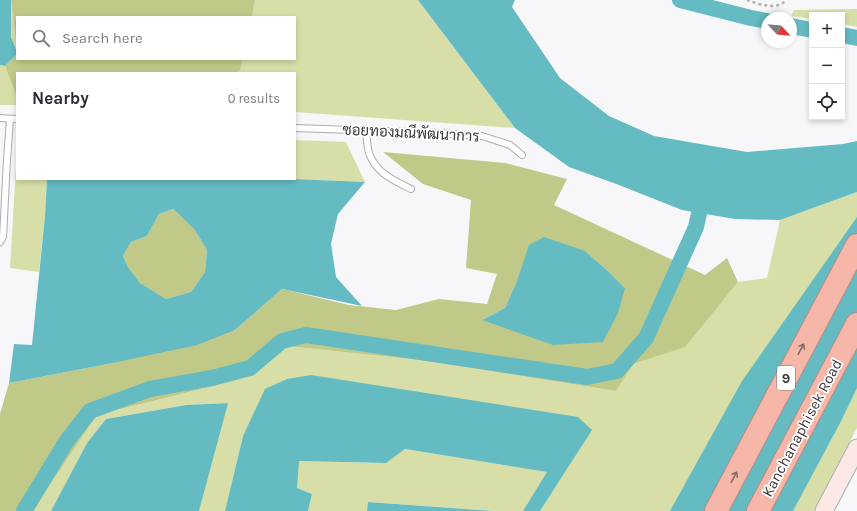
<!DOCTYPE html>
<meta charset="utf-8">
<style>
body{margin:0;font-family:Karla,Sarabun,sans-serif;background:#f2f2f3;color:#2b2b33}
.controls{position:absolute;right:12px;top:12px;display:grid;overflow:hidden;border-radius:0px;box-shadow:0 2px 6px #0003}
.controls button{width:36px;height:36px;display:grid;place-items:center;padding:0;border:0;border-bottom:1px solid #e1e1e2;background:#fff;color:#2b2b33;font:20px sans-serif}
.compass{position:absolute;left:761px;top:12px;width:36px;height:36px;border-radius:50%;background:#fff;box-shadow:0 2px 6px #0003;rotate:116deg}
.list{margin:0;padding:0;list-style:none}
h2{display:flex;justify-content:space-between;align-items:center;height:52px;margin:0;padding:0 16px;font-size:17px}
h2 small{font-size:13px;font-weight:400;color:#7c7c81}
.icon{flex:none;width:22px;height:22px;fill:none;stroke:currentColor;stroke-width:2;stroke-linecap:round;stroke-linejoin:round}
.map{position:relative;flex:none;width:857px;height:511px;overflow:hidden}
.search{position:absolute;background:#fff;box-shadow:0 2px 6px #0003;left:16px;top:16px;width:280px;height:44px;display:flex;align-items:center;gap:10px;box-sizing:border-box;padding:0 14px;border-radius:0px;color:#7c7c81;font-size:15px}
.panel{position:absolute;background:#fff;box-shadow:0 2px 6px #0003;left:16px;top:72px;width:280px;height:108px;border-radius:0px}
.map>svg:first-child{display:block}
.green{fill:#d8dea8}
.forest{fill:#c1c989;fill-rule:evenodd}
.water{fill:#64bbc2;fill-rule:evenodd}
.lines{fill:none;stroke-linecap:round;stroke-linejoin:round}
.canal{stroke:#64bbc2;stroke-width:16}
.service-casing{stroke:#adadb0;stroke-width:8}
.secondary-casing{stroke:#adadb0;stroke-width:19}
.motorway-casing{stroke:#b48b82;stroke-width:24}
.path{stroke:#b1b1b3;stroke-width:2.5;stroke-dasharray:3 3;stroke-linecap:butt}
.service{stroke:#fff;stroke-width:6}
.secondary{stroke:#fce9e5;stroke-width:17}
.motorway{stroke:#f6b6a8;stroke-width:22}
.oneway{stroke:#856c67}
.labels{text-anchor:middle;stroke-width:3.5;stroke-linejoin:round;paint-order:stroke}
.shield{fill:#fff;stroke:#757576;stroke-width:1}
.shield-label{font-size:14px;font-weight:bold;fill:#3a3a3b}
.street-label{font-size:15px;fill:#3a3a3b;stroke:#fff}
</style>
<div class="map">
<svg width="857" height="511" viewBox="0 0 857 511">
<rect width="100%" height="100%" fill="#f7f7fa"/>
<g class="green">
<polygon points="11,0 17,49 17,52 11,37"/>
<polygon points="255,0 418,0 515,128 295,112 295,73 235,73 240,69 243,59 295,59 295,17 252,17"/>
<polygon points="857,9 857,27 842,24 842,15 812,15 812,19 791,16 794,10"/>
<polygon points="0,65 5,66 16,95 17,95 17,105 0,105"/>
<polygon points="295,140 346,142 365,182 294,179 295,179"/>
<polygon points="17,150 17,179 47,179 45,216 39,272 10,268"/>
<polygon points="857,192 857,428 814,511 540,511 591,430 243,436 225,511 199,511 227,403 186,405 106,419 87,443 51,511 34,511 48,488 97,415 221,384 277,345 419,360 616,391 632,364 685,346 738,282 767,278 780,220"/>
<polygon points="405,449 548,472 523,511 493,511 369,502 367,511 308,511 312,494 296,488 298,461 385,463"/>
</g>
<g class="forest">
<polygon points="11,0 255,0 252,17 17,17 17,49"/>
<polygon points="17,54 17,59 243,59 240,70 235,73 17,73 17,95 16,95 5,66"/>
<path d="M383 152 505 163 567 179 554 205 705 275 727 258 738 282 685 347 633 364 616 391 419 360 277 345 221 384 97 415 48 488 34 511H0V414L9 383 108 364 235 330 282 289 349 305 396 310 439 299 487 304 497 274 466 268 471 200 423 184ZM585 251 609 272 625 288 482 320 505 308 517 281Z"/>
<polygon points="173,209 194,229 207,250 205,272 191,292 166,299 140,283 128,267 123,256 131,242 147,236 159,214"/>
</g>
<g class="water">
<polygon points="0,0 11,0 11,37 17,52 17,54 5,66 0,65"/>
<polygon points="418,0 515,0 512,7 560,78 609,116 654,136 747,152 843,144 857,141 857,192 780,220 735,219 682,210 619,185 569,167 515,128"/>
<path d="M47 179H294L365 182 338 214 331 244 336 277 362 306 282 289 235 330 197 345 108 364 9 383 14 344 32 345 45 216ZM173 209 194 229 207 250 205 272 191 292 166 299 140 283 128 267 123 256 131 242 147 236 159 214Z"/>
<polygon points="857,217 857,388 840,423 793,511 670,511 742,381"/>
<polygon points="544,237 585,251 609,272 625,288 618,313 603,342 553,345 482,320 505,308 517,281 529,245"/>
<polygon points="311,375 578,417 592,430 540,511 523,511 547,472 405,449 386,463 299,461 297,488 312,494 308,511 225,511 243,436 265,389 287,379"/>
<polygon points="228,403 199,511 51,511 87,443 106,419 186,405"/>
<polygon points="368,502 493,511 367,511"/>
</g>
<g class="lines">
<g class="canal">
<polyline points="680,0 751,18 767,21"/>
<polyline points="791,26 812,30"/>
<polyline points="842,35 857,38"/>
<polyline points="24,511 66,442 90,411 150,389 212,378 250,368 282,341 306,335 587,377 617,371 646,338 696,227 704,191"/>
</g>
<defs>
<g id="service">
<polyline points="0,118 17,119"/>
<polyline points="295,128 438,133 482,136 510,145 522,155"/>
<path d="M366 131C367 138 367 146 369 153 376 173 393 180 411 189"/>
<polyline points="0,242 3,237 7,160 10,119"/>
</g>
<polyline id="secondary" points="824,511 857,448"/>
<g id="motorway">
<polyline points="716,511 857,245"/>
<polyline points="758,511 857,324"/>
</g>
</defs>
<use href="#service" class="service-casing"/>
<use href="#secondary" class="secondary-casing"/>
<use href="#motorway" class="motorway-casing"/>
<path class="path" d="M747 0C759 4 777 11 786 0"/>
<use href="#service" class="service"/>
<use href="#secondary" class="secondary"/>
<use href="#motorway" class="motorway"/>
</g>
<defs><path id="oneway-shaft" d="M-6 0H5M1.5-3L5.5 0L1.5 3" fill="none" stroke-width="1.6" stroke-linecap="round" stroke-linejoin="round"/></defs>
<g class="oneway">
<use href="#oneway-shaft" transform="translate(801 349) rotate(-62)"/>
<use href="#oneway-shaft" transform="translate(734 477) rotate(-62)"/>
</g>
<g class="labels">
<rect class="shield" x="777" y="366" width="18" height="24" rx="3"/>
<g class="shield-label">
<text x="786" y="383">9</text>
</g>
<g class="street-label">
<text transform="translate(411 133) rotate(3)" y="5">ซอยทองมณีพัฒนาการ</text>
<text transform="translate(802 428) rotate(-62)" y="5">Kanchanaphisek Road</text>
</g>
</g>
</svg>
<div class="controls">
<button>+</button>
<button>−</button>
<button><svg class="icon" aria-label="locate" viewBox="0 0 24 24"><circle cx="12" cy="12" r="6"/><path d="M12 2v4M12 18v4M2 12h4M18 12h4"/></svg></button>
</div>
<svg class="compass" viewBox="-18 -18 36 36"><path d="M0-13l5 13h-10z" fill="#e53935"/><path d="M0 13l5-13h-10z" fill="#7c7c81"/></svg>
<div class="search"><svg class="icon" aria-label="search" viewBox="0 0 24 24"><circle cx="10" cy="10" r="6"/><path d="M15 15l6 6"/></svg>Search here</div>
<section class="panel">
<h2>Nearby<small>0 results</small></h2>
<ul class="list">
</ul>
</section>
</div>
